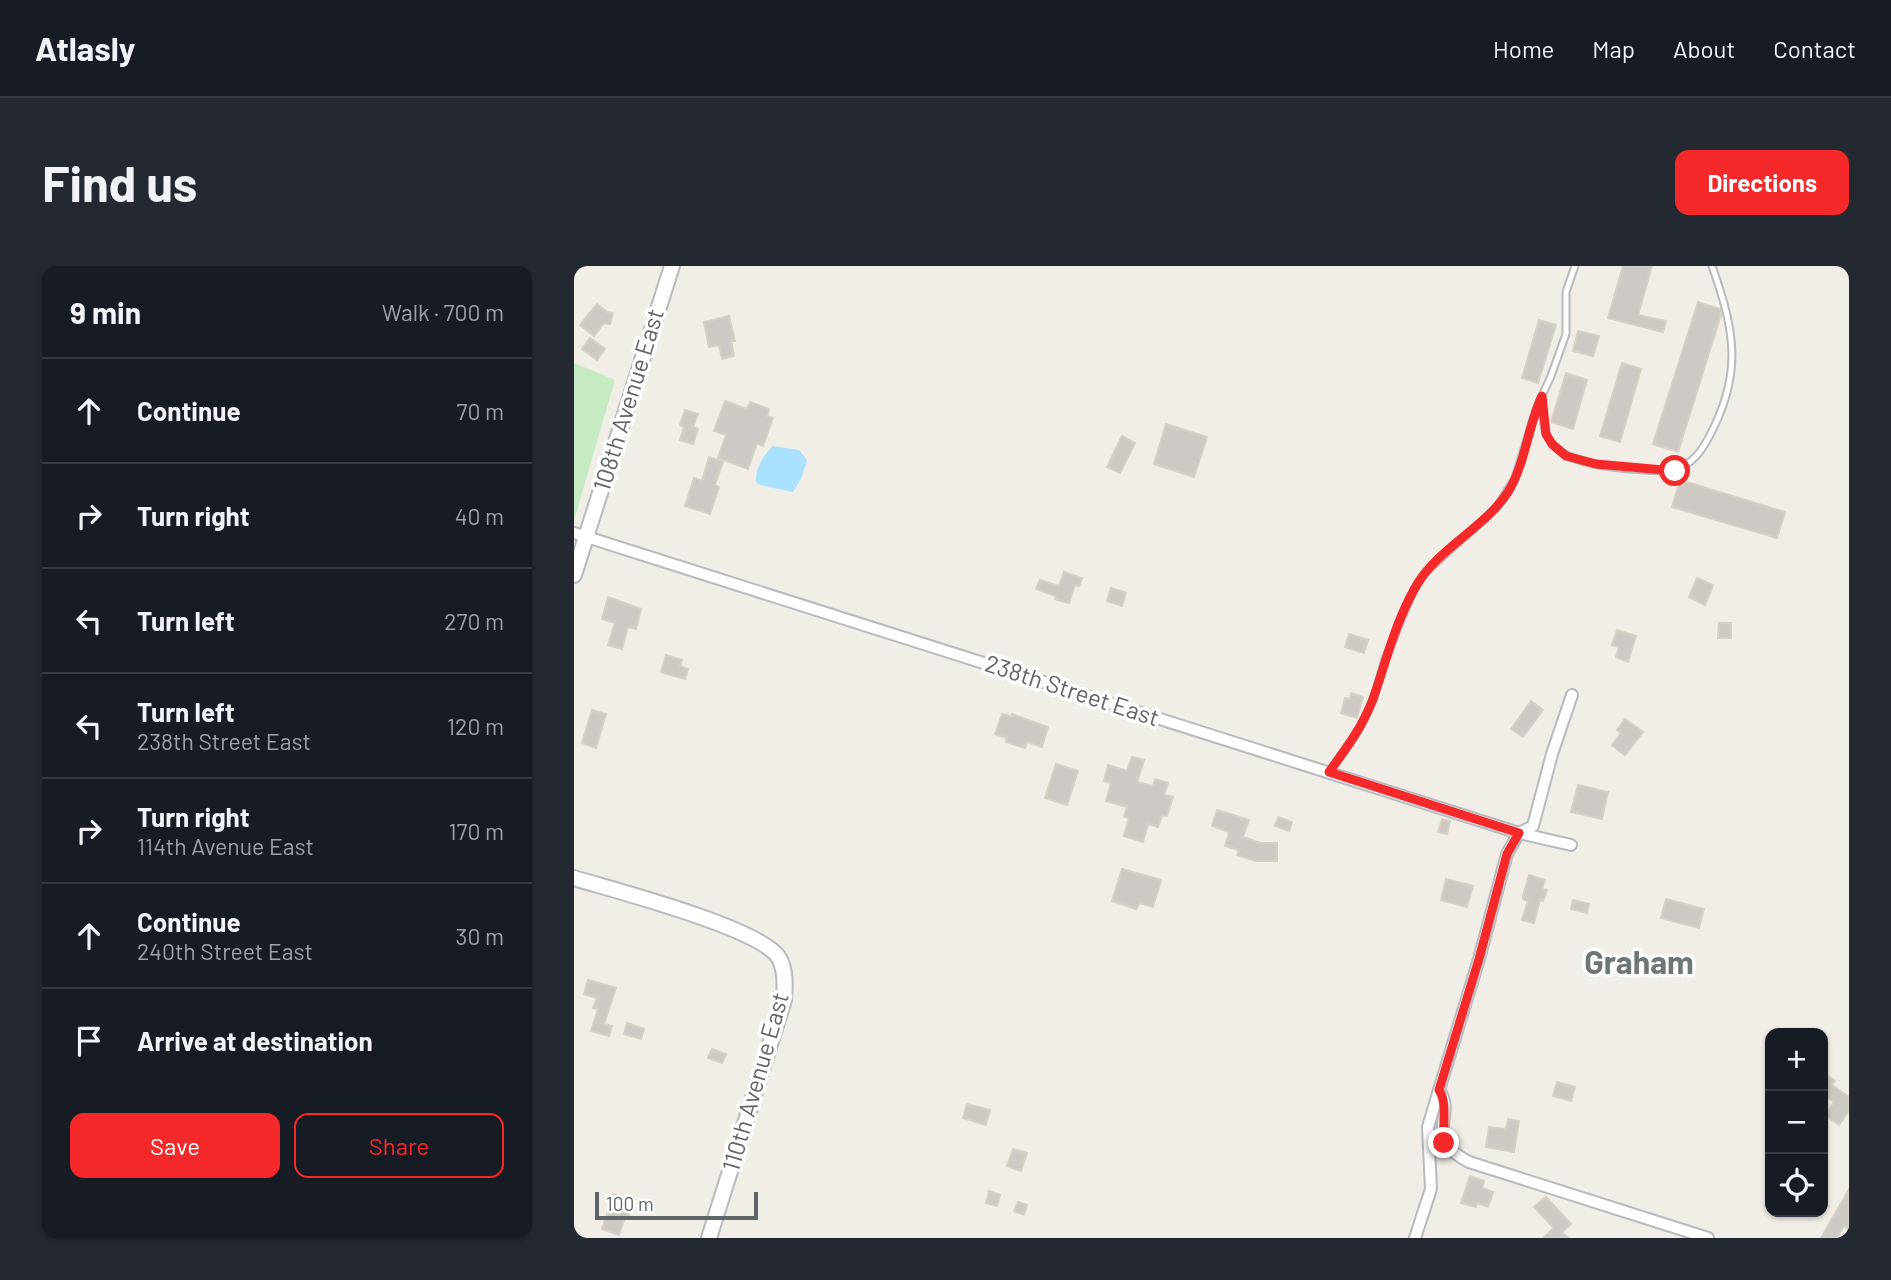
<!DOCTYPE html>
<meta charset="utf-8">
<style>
body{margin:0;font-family:Barlow,sans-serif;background:#242831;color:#f1f3f6}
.controls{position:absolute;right:21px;bottom:21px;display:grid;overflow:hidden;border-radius:14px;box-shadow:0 2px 5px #0004}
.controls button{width:63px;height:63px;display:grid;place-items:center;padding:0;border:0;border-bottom:2px solid #363941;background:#171b24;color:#f1f3f6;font:35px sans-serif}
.scale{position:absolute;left:21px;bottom:18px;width:163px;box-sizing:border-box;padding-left:7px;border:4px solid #5e6468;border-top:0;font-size:19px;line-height:24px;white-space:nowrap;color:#5e6468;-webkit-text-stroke:5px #fff;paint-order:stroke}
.stop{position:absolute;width:21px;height:21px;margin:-16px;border:5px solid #f6292a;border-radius:50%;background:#fff}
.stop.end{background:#f6292a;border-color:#fff;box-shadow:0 2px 7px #0008}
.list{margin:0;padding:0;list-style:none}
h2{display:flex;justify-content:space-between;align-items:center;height:91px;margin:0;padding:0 28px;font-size:30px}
h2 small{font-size:23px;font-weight:400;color:#9ea1a6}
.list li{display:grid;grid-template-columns:46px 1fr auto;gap:21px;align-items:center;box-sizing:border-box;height:105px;padding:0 28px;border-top:2px solid #363941}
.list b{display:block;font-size:26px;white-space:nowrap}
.list p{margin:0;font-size:23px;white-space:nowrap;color:#9ea1a6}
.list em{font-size:23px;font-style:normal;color:#9ea1a6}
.actions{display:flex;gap:14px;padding:21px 28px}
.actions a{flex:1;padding:16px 0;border:2px solid #f6292a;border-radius:14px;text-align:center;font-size:24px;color:#f6292a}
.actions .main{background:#f6292a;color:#fff}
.icon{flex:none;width:38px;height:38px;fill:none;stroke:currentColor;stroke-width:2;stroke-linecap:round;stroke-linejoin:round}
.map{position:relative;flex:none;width:1275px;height:972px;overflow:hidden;border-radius:14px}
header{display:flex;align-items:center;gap:42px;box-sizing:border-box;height:98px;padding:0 35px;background:#171b24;border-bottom:2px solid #363941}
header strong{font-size:33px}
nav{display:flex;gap:38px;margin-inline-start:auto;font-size:24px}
.intro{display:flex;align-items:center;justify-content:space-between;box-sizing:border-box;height:168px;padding:0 42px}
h1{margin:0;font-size:49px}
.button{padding:18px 32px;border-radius:14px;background:#f6292a;color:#fff;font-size:24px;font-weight:700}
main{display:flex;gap:42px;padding:0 42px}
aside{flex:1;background:#171b24;border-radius:14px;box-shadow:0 2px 5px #0004}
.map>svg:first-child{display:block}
.green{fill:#c6eac2}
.water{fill:#aae1ff}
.building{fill:#cdc9c4;stroke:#d7d0c5;stroke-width:2}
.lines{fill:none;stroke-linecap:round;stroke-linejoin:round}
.service-casing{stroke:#b7babe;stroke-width:9}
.minor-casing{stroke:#b7babe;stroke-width:14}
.tertiary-casing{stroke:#b7babe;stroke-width:18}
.service{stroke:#fff;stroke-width:5}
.minor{stroke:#fff;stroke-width:10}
.tertiary{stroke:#fff;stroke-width:14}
.route{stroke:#f6292a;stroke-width:9}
.labels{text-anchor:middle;stroke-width:7;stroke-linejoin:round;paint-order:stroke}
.street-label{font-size:24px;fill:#5e6468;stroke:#fff}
.district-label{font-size:32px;font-weight:bold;fill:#6f767a;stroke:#fff}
</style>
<header>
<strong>Atlasly</strong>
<nav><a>Home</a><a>Map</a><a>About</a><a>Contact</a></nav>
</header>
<div class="intro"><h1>Find us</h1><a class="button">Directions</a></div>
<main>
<aside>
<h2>9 min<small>Walk · 700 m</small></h2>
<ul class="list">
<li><svg class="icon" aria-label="ahead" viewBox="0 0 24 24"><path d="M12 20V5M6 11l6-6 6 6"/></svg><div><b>Continue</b></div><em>70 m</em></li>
<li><svg class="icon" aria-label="right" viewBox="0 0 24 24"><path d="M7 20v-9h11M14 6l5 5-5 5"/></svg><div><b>Turn right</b></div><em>40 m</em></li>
<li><svg class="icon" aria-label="left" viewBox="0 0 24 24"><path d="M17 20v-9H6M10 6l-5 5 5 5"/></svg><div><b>Turn left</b></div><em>270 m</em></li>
<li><svg class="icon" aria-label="left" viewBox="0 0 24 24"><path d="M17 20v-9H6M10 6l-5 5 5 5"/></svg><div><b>Turn left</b><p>238th Street East</p></div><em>120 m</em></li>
<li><svg class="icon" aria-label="right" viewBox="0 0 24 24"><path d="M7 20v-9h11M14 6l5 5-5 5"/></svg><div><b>Turn right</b><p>114th Avenue East</p></div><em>170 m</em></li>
<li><svg class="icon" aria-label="ahead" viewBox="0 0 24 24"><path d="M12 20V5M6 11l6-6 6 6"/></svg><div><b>Continue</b><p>240th Street East</p></div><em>30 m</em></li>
<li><svg class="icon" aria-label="arrive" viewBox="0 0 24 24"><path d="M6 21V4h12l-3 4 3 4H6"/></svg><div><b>Arrive at destination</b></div></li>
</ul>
<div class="actions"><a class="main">Save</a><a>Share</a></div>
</aside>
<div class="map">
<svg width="1275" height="972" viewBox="0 0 1275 972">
<rect width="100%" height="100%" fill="#f1eee7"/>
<polygon class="green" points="0,97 41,114 1,251 0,251"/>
<path class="water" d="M199 180 225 184 233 194 227 213 219 226 186 219 182 216C181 203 190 188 199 180Z"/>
<g class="building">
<polygon points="1049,0 1078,0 1064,49 1092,55 1089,66 1034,52"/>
<polygon points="1124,36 1146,43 1147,49 1104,186 1079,178"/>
<polygon points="23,38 33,46 39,47 36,58 30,57 20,70 6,59"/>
<polygon points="155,50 161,75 157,75 160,90 148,93 145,79 135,81 130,56"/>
<polygon points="965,54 982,59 964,117 948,112"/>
<polygon points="1004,65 1025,70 1019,90 999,85"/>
<polygon points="16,72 31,83 23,94 8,83"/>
<polygon points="1048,97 1067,103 1046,176 1026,170"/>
<polygon points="992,107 1013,114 999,163 977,156"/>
<polygon points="151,135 173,143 176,136 195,143 193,150 199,152 189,180 183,177 174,203 144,192 152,169 140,165"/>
<polygon points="111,144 124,148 119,161 124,163 119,178 106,174 110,161 106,159"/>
<polygon points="592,158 633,171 620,211 580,198"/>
<polygon points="548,170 561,177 546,207 533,201"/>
<polygon points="135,191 149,196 141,219 145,221 136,248 111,240 120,212 128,215"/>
<polygon points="1106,214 1211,246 1203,272 1098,241"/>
<polygon points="490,306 508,312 505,320 501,319 495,337 481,333 482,330 462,323 466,314 485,320"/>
<polygon points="1123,312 1139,319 1131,339 1115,331"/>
<polygon points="537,322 552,327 548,340 533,335"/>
<polygon points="34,331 67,343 62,363 54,361 48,383 34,379 41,357 28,353"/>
<polygon points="1145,357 1157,357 1157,372 1144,372"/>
<polygon points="1043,364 1062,370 1054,396 1042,391 1045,381 1038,379"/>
<polygon points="775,368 794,374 790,387 771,381"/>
<polygon points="92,389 108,394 106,400 114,403 111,413 87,406"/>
<polygon points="777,427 789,431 783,452 767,447 771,432 776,433"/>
<polygon points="957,435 969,444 949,471 937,463"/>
<polygon points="18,444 32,448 22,482 8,477"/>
<polygon points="428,448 437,450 438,448 474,461 468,481 453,476 451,482 432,476 433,472 421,468"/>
<polygon points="1051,453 1069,466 1051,489 1038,479 1047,467 1043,464"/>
<polygon points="558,491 570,494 563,516 579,520 581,513 594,517 590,529 599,531 593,550 588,549 584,561 574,558 569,576 550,570 555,552 550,551 553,541 532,535 537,517 530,515 534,499 553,505"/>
<polygon points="482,498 504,505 493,539 471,532"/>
<polygon points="1004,519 1034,526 1028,553 997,546"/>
<polygon points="643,544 675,554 669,571 687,577 703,577 703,595 682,595 663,589 665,584 651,580 655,566 638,560"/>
<polygon points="704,551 718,556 715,565 701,560"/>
<polygon points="868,553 876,555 873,568 864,566"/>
<polygon points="548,603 587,614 579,641 566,637 562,643 538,635"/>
<polygon points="955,609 971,614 968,623 973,624 969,635 966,634 960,657 948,654 954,635 949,633 949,630"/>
<polygon points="872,613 899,620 893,641 867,634"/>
<polygon points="1092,633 1130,643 1125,662 1087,652"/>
<polygon points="999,634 1015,638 1013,647 997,643"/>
<polygon points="14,714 42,722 30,758 38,760 35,770 17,765 24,743 19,742 23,732 10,728"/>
<polygon points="53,757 70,763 67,773 50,768"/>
<polygon points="138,783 152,788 148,797 134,792"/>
<polygon points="1249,806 1261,815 1258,819 1275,831 1275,844 1265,859 1251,849 1260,836 1250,829 1249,832"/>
<polygon points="983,816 1001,821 997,835 979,830"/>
<polygon points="393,838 416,844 412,859 389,852"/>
<polygon points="934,853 945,855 940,886 912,881 915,861 932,863"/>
<polygon points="439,883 453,887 447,905 433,900"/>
<polygon points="896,910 910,915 908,922 919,926 914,941 903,937 902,941 887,937"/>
<polygon points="1275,923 1275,963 1270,960 1263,972 1247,972"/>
<polygon points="415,925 426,929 423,940 412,937"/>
<polygon points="40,928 54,933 51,941 57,943 54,952 51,951 45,969 28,963"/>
<polygon points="972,931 997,958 988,966 994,972 969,972 980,962 960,941"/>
<polygon points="444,936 453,939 450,949 440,945"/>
</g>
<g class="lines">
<defs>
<g id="service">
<path d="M968 134C969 146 968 161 974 172 991 203 1058 203 1090 205 1113 204 1125 190 1135 171 1169 108 1161 65 1138 0"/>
<polyline points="755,506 784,465 799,434 811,393 840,323 852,306 922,242 941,212 962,143 977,110 992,68 992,26 1001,0"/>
</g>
<g id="minor">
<polyline points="0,267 945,567 997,579"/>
<path d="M865 824C884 852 846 870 895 896L1134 972"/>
<polyline points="841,972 857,923 854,861 865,824 905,693 933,588 945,567 959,560 978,488 998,429"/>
</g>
<g id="tertiary">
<polyline points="0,309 98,0"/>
<path d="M0 612C39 624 187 662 205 692 212 704 211 721 210 734L135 972"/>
</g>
</defs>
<use href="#service" class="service-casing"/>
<use href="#minor" class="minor-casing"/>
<use href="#tertiary" class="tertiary-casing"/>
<use href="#service" class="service"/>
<use href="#minor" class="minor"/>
<use href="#tertiary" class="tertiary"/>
</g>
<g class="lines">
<path class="route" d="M870 877C868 861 874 837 865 824L905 693 933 588 945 567 755 506C772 483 789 460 799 433 812 396 821 357 841 322 862 283 910 263 934 226 951 199 954 160 968 130L972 168 978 178 992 190 1022 198 1101 205"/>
</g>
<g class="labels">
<g class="street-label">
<text transform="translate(55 134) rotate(-73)" y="8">108th Avenue East</text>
<text transform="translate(498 425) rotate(18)" y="8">238th Street East</text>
<text transform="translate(182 816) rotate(-74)" y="8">110th Avenue East</text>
</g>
<g class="district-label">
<text x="1065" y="708">Graham</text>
</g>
</g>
</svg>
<div class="controls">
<button>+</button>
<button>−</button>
<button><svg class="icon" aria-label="locate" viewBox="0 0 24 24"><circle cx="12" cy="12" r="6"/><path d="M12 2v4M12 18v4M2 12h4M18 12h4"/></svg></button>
</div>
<div class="scale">100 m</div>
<div class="stop" style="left:1101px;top:205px"></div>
<div class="stop end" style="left:870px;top:877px"></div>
</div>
</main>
